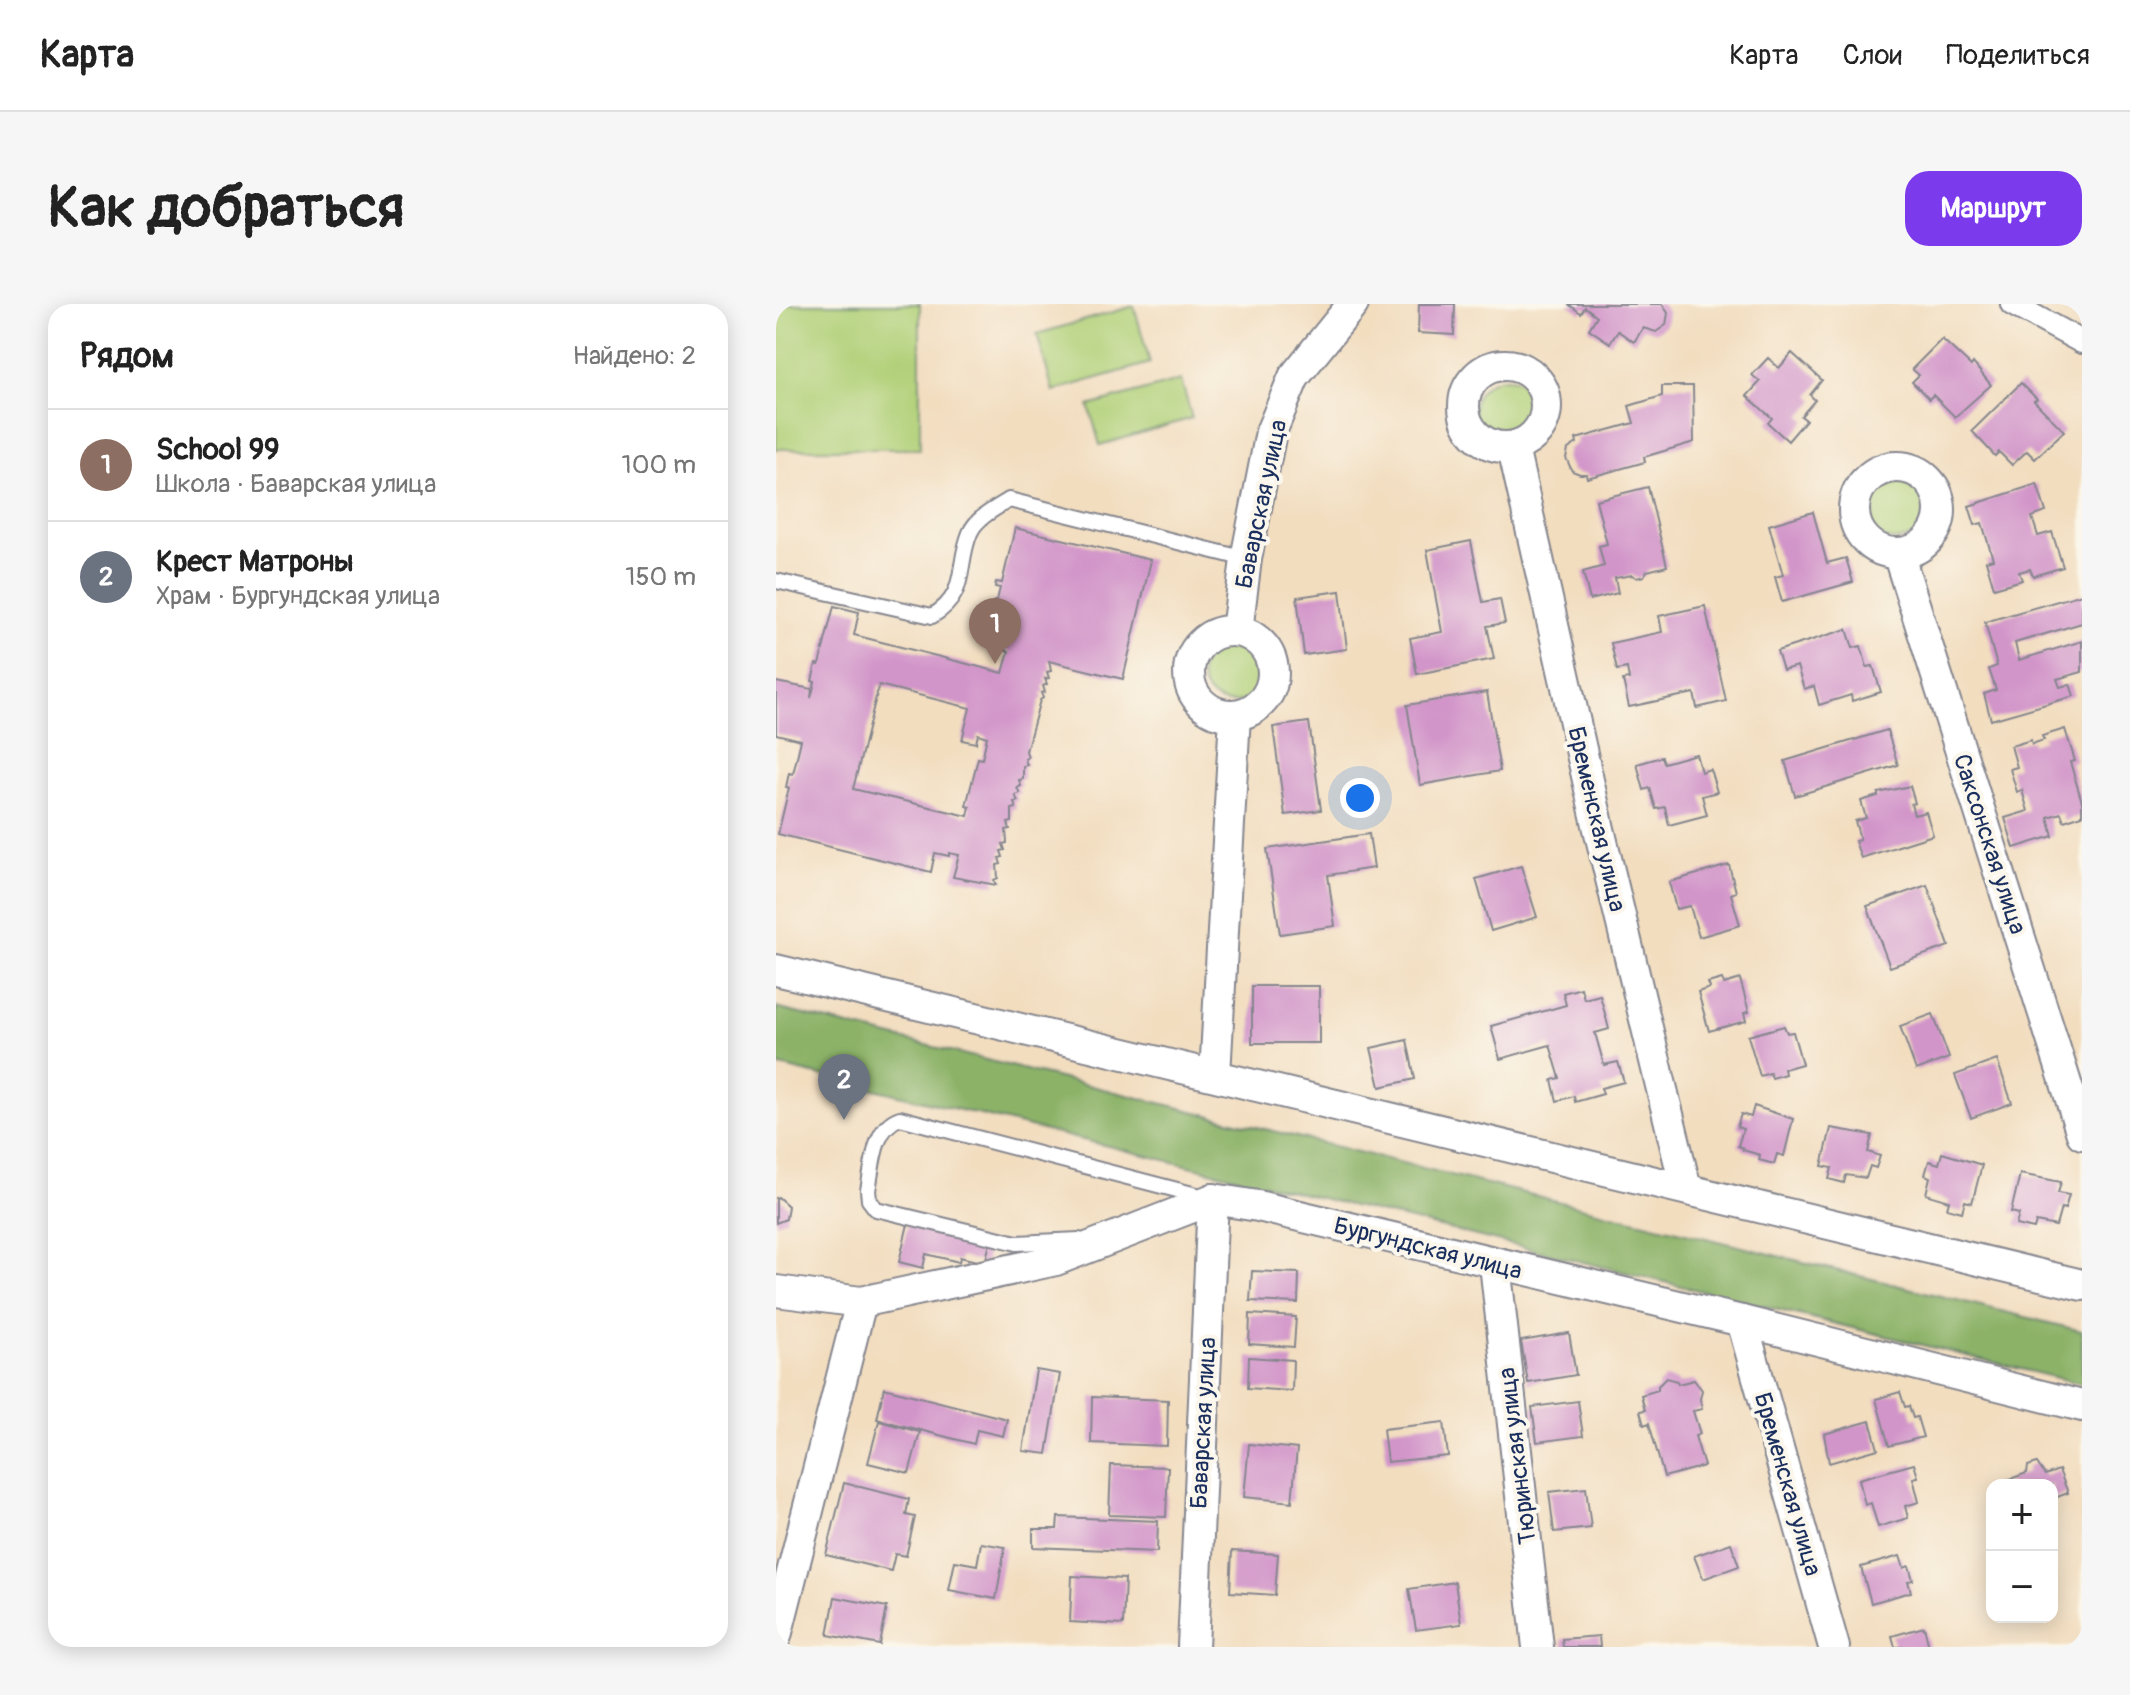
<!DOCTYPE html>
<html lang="ru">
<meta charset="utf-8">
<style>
body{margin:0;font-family:Pangolin,sans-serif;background:#f6f6f6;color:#222}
.controls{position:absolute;right:24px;bottom:24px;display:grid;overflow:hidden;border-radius:16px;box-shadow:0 4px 20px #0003}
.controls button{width:72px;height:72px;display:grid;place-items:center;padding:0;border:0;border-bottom:2px solid #e0e0e0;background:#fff;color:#222;font:40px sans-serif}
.you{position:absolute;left:584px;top:494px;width:28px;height:28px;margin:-20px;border:6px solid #fff;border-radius:50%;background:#1a73e8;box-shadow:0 0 0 12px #1a73e833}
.badge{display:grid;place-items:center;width:52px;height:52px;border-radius:50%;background:#7c3aed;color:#fff;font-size:26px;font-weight:700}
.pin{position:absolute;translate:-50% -66px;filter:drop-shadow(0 2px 4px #0008)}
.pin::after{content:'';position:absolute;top:42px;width:28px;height:24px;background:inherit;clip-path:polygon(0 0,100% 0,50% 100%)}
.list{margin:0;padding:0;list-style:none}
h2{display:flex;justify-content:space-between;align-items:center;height:104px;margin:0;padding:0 32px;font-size:34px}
h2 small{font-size:26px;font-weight:400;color:#767676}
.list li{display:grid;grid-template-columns:52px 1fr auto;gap:24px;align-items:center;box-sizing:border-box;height:112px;padding:0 32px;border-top:2px solid #e0e0e0}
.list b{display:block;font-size:30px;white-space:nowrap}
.list p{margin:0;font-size:26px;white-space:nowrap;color:#767676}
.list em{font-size:26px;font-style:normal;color:#767676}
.map{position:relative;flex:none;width:1306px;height:1343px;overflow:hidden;border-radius:24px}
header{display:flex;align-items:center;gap:48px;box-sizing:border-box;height:112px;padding:0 40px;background:#fff;border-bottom:2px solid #e0e0e0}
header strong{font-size:38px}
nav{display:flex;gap:44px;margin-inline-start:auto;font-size:28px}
.intro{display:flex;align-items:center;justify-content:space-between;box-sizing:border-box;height:192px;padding:0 48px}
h1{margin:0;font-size:56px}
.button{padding:20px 36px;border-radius:24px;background:#7c3aed;color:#fff;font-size:28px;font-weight:700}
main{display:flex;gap:48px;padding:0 48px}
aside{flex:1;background:#fff;border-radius:24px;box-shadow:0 4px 20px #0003}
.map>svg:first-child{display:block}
.green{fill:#b1d078;stroke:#66806b;stroke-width:2}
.forest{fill:#8cb268;stroke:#547063;stroke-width:2}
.building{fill:#d295c9;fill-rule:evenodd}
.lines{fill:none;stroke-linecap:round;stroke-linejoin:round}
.service-casing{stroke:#86868e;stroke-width:18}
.pedestrian-casing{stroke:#86868e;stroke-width:26}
.minor-casing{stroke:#86868e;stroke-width:34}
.service{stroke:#fff;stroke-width:14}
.pedestrian{stroke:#fff;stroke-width:22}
.minor{stroke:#fff;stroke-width:30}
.labels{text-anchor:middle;stroke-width:8;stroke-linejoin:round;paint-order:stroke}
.street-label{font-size:24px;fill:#1b2f5e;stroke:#fbf7ec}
</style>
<header>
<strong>Карта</strong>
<nav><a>Карта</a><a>Слои</a><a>Поделиться</a></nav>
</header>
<div class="intro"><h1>Как добраться</h1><a class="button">Маршрут</a></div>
<main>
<aside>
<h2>Рядом<small>Найдено: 2</small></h2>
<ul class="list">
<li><span class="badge" style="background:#8d6e63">1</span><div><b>School 99</b><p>Школа · Баварская улица</p></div><em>100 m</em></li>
<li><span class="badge" style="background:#6b7280">2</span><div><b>Крест Матроны</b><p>Храм · Бургундская улица</p></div><em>150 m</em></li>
</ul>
</aside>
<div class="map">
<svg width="1306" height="1343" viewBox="0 0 1306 1343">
<rect width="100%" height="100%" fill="#fbf7ec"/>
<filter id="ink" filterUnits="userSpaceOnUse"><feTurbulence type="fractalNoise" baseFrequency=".0125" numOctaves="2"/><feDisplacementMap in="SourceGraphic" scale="16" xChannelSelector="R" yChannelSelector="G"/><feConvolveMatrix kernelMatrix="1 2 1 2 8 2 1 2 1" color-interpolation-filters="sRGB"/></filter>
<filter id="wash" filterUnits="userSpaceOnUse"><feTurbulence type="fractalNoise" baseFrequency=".006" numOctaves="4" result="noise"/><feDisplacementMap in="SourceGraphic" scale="32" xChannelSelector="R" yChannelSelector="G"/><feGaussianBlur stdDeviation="1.8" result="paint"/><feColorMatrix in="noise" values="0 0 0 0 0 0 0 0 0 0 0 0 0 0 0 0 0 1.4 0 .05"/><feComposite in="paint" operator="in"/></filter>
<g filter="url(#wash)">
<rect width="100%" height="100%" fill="#f2ddbf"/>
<g class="green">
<rect x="0" y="0" width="144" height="145"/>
<polygon points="358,2 374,59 277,87 261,30"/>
<circle cx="730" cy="106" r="32"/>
<polygon points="405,76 416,114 324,141 313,102"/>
<circle cx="1120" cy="204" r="32"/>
<circle cx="455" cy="369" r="30"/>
</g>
<polygon class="forest" points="0,704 1306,1027 1306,1080 0,761"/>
<g id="blocks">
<g class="building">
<polygon points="643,0 679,0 678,31 642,29"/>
<polygon points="792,0 886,0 892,9 890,21 880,28 867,24 858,38 842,27 834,39 813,25 821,12 809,3 805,9"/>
<polygon points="1166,35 1195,62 1197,59 1215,81 1179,113 1157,91 1153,95 1136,78 1143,71 1136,65"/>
<polygon points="1016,49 1046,76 1034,91 1039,96 1025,112 1030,116 1012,137 992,119 996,114 971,92 984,78 976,71 992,54 1003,64"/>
<polygon points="1245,79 1261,95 1258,97 1288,127 1259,155 1251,147 1236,161 1223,148 1219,152 1196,127"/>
<polygon points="886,82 917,82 918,138 868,153 869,158 811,174 810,170 804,170 796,167 790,154 792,145 801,139 800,135 858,119 853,102 886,92"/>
<polygon points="1261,180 1270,208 1256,213 1262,232 1276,228 1287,263 1257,272 1254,265 1243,268 1246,276 1218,284 1210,257 1217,255 1206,219 1199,221 1193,202"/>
<polygon points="872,183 891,262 871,267 868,272 861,274 856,271 839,274 842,289 814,296 807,268 828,262 823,242 831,240 820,196"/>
<polygon points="1037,208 1051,259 1070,254 1077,278 1006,298 999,273 1007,271 993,221"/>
<path d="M239 224 375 256 347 375 273 357 275 367 271 368 273 374 269 375 271 380 267 382 269 388 265 389 267 394 264 396 250 447 252 453 249 455 251 461 247 462V475L243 476 245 482 241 484 244 489 239 491 242 497 238 498 240 504 236 505V518L232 519 234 525 230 526 231 539 227 540 229 546 225 547 227 553 223 554 225 560 221 561 222 574 218 576 220 581 177 573 183 551 173 549V552L159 549 155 568 2 530 13 484 10 483 13 469 17 470 25 436 0 430V378L36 385 35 394 39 378 36 377 40 360 43 361 58 302 83 308 78 331 227 369 233 347 210 341 207 335 212 333 210 326 214 324 212 317 216 315 214 307 219 305 217 298 221 296 224 284 219 283 220 278 226 279ZM103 381 194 404 186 436 200 439 202 430 211 433 206 455 202 454 190 502 194 503 192 512 77 485Z"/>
<polygon points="695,237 707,298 724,295 729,319 711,322 718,355 641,370 634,334 666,328 651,246"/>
<polygon points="564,287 571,345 528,351 521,293"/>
<polygon points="1306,290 1306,319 1239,339 1243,356 1306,337 1306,368 1281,375 1284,383 1294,380 1298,392 1215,416 1208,390 1220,386 1213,365 1221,362 1209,318"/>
<polygon points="929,302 950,397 921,404 918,389 853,403 847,376 853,375 851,364 841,366 835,339 886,328 883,312"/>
<polygon points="1071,325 1077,344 1085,342 1091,363 1097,362 1105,388 1076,397 1075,391 1043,401 1038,382 1028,385 1021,362 1007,366 1001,347"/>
<polygon points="711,388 724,467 644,481 631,401"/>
<polygon points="533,418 545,506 509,511 497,423"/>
<polygon points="1289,425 1299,457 1294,458 1306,498 1306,511 1288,517 1285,509 1272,513 1277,532 1238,544 1229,514 1252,507 1246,486 1241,488 1234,465 1241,463 1235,442 1255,436 1256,440 1268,436 1266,432"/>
<polygon points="1111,426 1122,461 1019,492 1009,457"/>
<polygon points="920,450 925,468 934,465 941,488 926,492 931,511 893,521 889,503 880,505 874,484 868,486 861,460 886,453 888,459"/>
<polygon points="1134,482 1139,499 1135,500 1138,511 1150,508 1157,531 1085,554 1079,537 1084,535 1079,517 1090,514 1085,497 1102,492 1102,489"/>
<polygon points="593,530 598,564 552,571 559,622 504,630 491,545"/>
<polygon points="953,561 960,588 955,590 964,621 923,633 914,602 900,605 893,578"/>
<polygon points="745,562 761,613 715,627 700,575"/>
<polygon points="1151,581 1173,642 1114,663 1091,602"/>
<polygon points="946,675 948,680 964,675 973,708 968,709 970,717 933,727 922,688 934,684 932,679"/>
<rect x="476" y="682" width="67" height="57"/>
<polygon points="805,684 808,695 824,691 833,725 819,729 828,761 842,758 848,778 825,784 827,790 799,798 798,792 781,797 776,776 784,774 774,741 724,755 715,722 790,701 787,689"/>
<polygon points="1157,710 1173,754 1140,766 1124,722"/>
<polygon points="1008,722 1011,729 1017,728 1026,760 1008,765 1009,770 996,774 994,769 984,772 972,732"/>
<polygon points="631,736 639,775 604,783 595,744"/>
<polygon points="1221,756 1236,799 1195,814 1179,771"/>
<polygon points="978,802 1017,815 1008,852 1001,850 998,860 983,856 984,851 967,846 967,844 962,842 967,825 961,823 965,810 975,813"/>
<polygon points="1055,824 1096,831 1092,848 1104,852 1100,864 1094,862 1090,874 1070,871 1068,879 1053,875 1056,864 1046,862"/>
<polygon points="1166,849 1206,861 1196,899 1189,897 1186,908 1171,904 1173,897 1150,890 1154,873 1149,871 1153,857 1163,860"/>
<polygon points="1244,870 1285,878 1282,889 1293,891 1289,905 1285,904 1280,922 1260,918 1258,925 1240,921 1243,910 1235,908"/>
<polygon points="2,893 12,902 10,915 0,919 0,894"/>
<polygon points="132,920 214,939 209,959 184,953 183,958 150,950 147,964 123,958"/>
<polygon points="476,967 523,969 522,999 474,997"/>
<polygon points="474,1010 520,1013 518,1043 473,1040"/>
<polygon points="793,1029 800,1071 752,1079 745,1037"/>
<polygon points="473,1053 517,1056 516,1087 472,1084"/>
<polygon points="260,1066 284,1070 271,1150 247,1147"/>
<polygon points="890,1074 901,1077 902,1080 918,1076 926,1086 924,1095 926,1105 917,1107 924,1130 919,1132 928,1162 888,1173 873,1119 868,1121 864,1107 869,1106 865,1091 882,1086 882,1082"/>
<polygon points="108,1084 231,1115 227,1132 201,1126 198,1140 101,1115"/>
<polygon points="1124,1088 1129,1103 1133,1102 1137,1114 1141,1113 1147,1133 1113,1142 1100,1095"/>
<polygon points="316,1093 392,1096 391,1142 315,1139"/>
<polygon points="802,1097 807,1132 761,1138 756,1103"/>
<polygon points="103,1117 144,1128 133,1169 92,1159"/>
<polygon points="1094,1117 1102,1145 1053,1159 1048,1130"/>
<polygon points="668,1118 672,1152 611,1158 607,1125"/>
<polygon points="473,1140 521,1145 516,1198 468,1193"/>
<polygon points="1261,1159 1269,1171 1283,1166 1292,1189 1276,1195 1276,1181 1233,1181 1231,1176 1251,1169 1252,1162"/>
<polygon points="1138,1160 1142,1173 1137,1174 1143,1198 1129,1202 1132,1214 1102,1223 1095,1199 1089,1201 1083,1175"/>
<polygon points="335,1161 392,1163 390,1213 333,1211"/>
<polygon points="68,1179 133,1195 130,1211 139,1213 130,1252 119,1250 115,1267 50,1251"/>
<polygon points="810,1184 815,1224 778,1228 773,1188"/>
<polygon points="282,1213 382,1217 381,1248 257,1243 257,1225 281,1225"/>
<polygon points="205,1239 229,1243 220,1295 173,1286 179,1257 201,1261"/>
<polygon points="955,1239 963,1262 927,1275 918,1252"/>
<polygon points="456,1247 502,1250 499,1291 454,1288"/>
<polygon points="1124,1252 1128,1264 1133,1262 1137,1276 1132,1277 1135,1288 1095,1299 1085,1263"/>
<polygon points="296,1272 349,1275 347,1321 294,1318"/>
<polygon points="679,1278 685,1320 640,1326 633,1285"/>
<polygon points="59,1293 111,1303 104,1341 52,1331"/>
<polygon points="1148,1323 1153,1343 1119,1343 1116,1332"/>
<polygon points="823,1332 824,1343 787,1343 786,1335"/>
</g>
</g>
</g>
<g filter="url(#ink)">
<use href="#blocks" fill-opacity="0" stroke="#86868e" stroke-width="2"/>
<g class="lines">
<defs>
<g id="service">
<path d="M0 277 156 312C193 290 180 263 194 229 200 214 220 204 233 196L470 255"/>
<path d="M303 936 241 939 100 905 93 896 92 886C97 862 97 823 124 814L428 893"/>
</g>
<polyline id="pedestrian" points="1236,0 1306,38"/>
<g id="minor">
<circle cx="729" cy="102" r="41"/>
<polyline points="737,144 823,525 910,885"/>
<circle cx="1121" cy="206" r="43"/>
<polyline points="1122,249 1306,830"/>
<circle cx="455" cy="369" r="42"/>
<polyline points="461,327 470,255 495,128 518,73 577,0"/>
<polyline points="0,666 1306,981"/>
<polyline points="439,771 459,411"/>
<polyline points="719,960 762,1343"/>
<polyline points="0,987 85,998 280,956 437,895 482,902 966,1017 1306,1102"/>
<polyline points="966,1017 1058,1343"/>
<polyline points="0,1332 85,998"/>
<polyline points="417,1343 437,895"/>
</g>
</defs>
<use href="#service" class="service-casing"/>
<use href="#pedestrian" class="pedestrian-casing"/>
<use href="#minor" class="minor-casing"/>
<use href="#service" class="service"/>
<use href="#pedestrian" class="pedestrian"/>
<use href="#minor" class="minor"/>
</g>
</g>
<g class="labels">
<g class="street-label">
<text transform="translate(485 200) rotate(-78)" y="8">Баварская улица</text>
<text transform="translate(821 515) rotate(77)" y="8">Бременская улица</text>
<text transform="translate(1214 540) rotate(72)" y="8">Саксонская улица</text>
<text transform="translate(652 944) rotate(14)" y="8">Бургундская улица</text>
<text transform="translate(427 1119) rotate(-87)" y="8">Баварская улица</text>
<text transform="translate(741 1152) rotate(-97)" y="8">Тюринская улица</text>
<text transform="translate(1012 1180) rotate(74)" y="8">Бременская улица</text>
</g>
</g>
</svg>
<div class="controls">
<button>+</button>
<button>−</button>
</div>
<div class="you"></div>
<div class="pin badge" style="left:219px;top:360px;background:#8d6e63">1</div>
<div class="pin badge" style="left:68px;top:816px;background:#6b7280">2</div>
</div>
</main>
